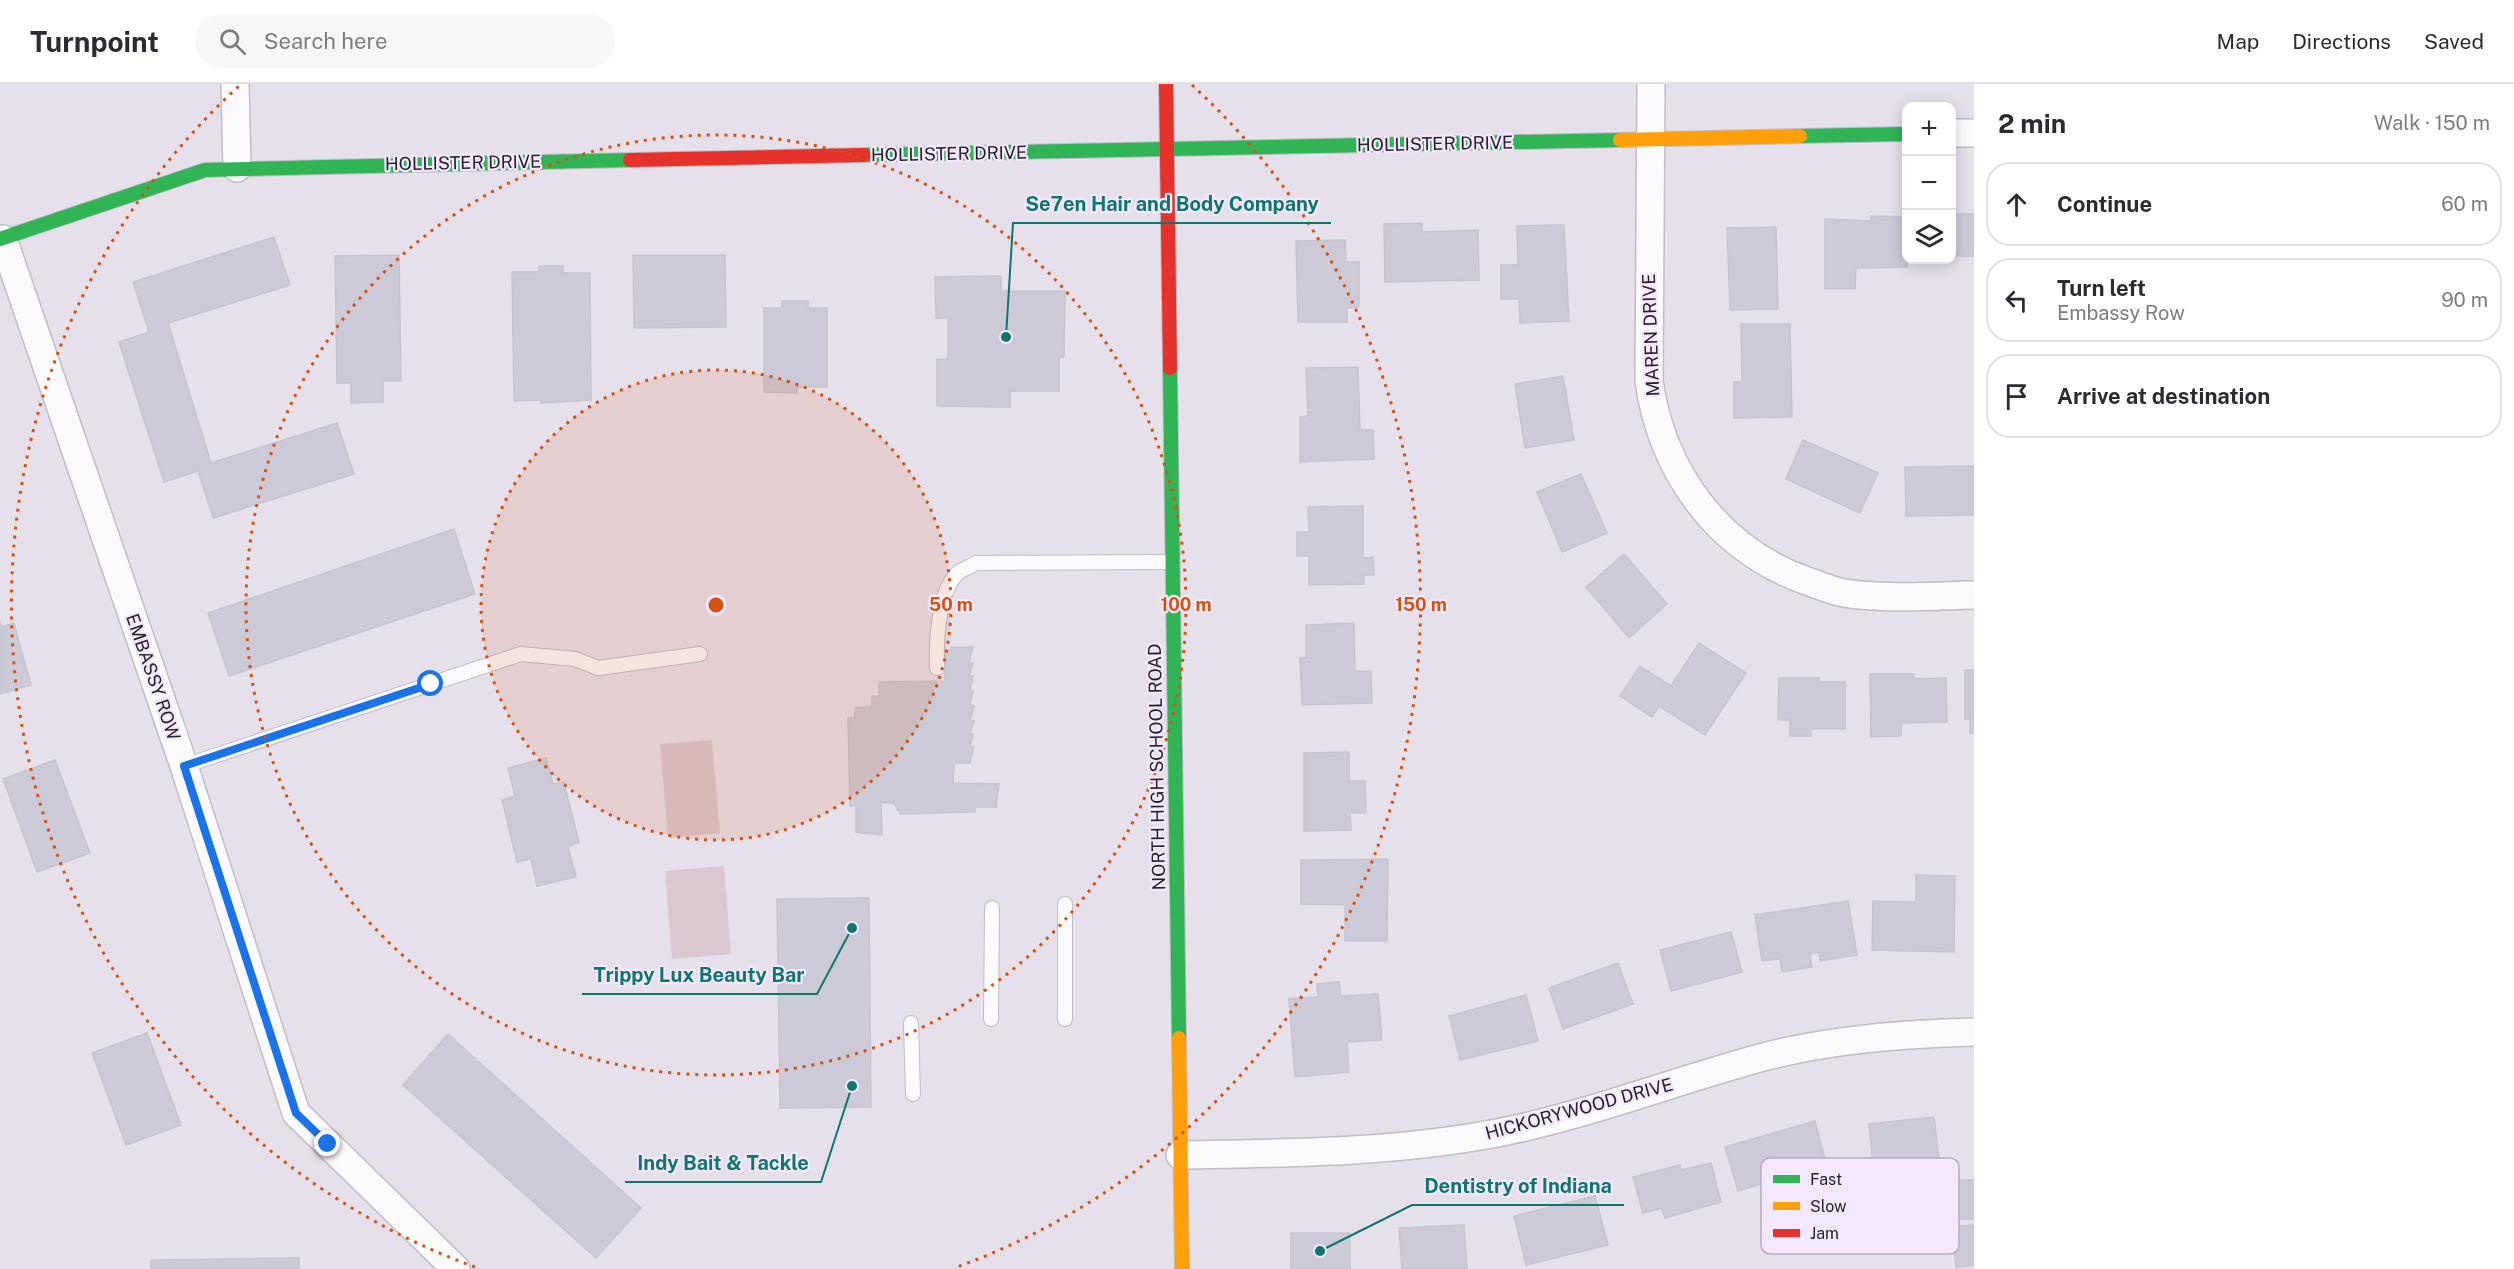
<!DOCTYPE html>
<meta charset="utf-8">
<style>
body{margin:0;font-family:"Public Sans",sans-serif;background:#f7f7f7;color:#2b2b33}
.controls{position:absolute;right:18px;top:18px;display:grid;overflow:hidden;border-radius:12px;box-shadow:0 3px 15px #0003}
.controls button{width:54px;height:54px;display:grid;place-items:center;padding:0;border:0;border-bottom:2px solid #e1e1e2;background:#fff;color:#2b2b33;font:30px sans-serif}
.stop{position:absolute;width:18px;height:18px;margin:-14px;border:4px solid #1a73e8;border-radius:50%;background:#fff}
.stop.end{background:#1a73e8;border-color:#fff;box-shadow:0 2px 6px #0008}
.list{margin:0;padding:0;list-style:none}
h2{display:flex;justify-content:space-between;align-items:center;height:78px;margin:0;padding:0 24px;font-size:26px}
h2 small{font-size:20px;font-weight:400;color:#7c7c81}
.list li{display:grid;grid-template-columns:39px 1fr auto;gap:18px;align-items:center;box-sizing:border-box;height:84px;margin:0 12px 12px;padding:0 12px;border:2px solid #e1e1e2;border-radius:24px}
.list b{display:block;font-size:22px;white-space:nowrap}
.list p{margin:0;font-size:20px;white-space:nowrap;color:#7c7c81}
.list em{font-size:20px;font-style:normal;color:#7c7c81}
.icon{flex:none;width:33px;height:33px;fill:none;stroke:currentColor;stroke-width:2;stroke-linecap:round;stroke-linejoin:round}
.map{position:relative;flex:none;width:1974px;height:1185px;overflow:hidden}
header{display:flex;align-items:center;gap:36px;box-sizing:border-box;height:84px;padding:0 30px;background:#fff;border-bottom:2px solid #e1e1e2}
header strong{font-size:28px}
nav{display:flex;gap:33px;margin-inline-start:auto;font-size:21px}
.search{width:420px;height:54px;background:#f7f7f7;display:flex;align-items:center;gap:15px;box-sizing:border-box;padding:0 21px;border-radius:33px;color:#7c7c81;font-size:22px}
main{display:flex}
aside{flex:1;background:#fff}
.map>svg:first-child{display:block}
.green{fill:#dac7d0}
.building{fill:#cdcad7;stroke:#c7c4ce;stroke-width:1.5}
.lines{fill:none;stroke-linecap:round;stroke-linejoin:round}
.lane-casing{stroke:#c1bcc5;stroke-width:16}
.street-casing{stroke:#c1bcc5;stroke-width:30}
.fast-casing{stroke:#c1bcc5;stroke-width:16}
.slow-casing{stroke:#c1bcc5;stroke-width:16}
.jam-casing{stroke:#c1bcc5;stroke-width:16}
.lane{stroke:#fbfafc;stroke-width:14}
.street{stroke:#fbfafc;stroke-width:27}
.fast{stroke:#30b455;stroke-width:14}
.slow{stroke:#ff9f0a;stroke-width:14}
.jam{stroke:#e5322d;stroke-width:14}
.route{stroke:#1a73e8;stroke-width:8}
.ring{fill:none;stroke:#d5530f;stroke-width:3;stroke-dasharray:3 6}
.labels{text-anchor:middle;stroke-width:4.5;stroke-linejoin:round;paint-order:stroke}
.street-label{font-size:18px;fill:#262129;stroke:#f4e8fe}
.key{fill:#f4e8fe;stroke:#b6acbe;stroke-width:1.5}
.key-label{font-size:16px;fill:#262129}
.centre{fill:#d5530f;stroke:#f4e8fe;stroke-width:3}
.ring-label{font-size:18px;text-anchor:middle;font-weight:bold;fill:#d5530f;stroke:#f4e8fe;stroke-width:4.5;stroke-linejoin:round;paint-order:stroke}
.leader{fill:none;stroke:#0f766e;stroke-width:2}
.callout-dot{fill:#0f766e;stroke:#f4e8fe;stroke-width:2}
.callout-label{font-size:20px;text-anchor:middle;font-weight:bold;fill:#0f766e;stroke:#f4e8fe;stroke-width:4.5;stroke-linejoin:round;paint-order:stroke}
</style>
<header>
<strong>Turnpoint</strong>
<div class="search"><svg class="icon" aria-label="search" viewBox="0 0 24 24"><circle cx="10" cy="10" r="6"/><path d="M15 15l6 6"/></svg>Search here</div>
<nav><a>Map</a><a>Directions</a><a>Saved</a></nav>
</header>
<main>
<div class="map">
<svg width="1974" height="1185" viewBox="0 0 1974 1185">
<rect width="100%" height="100%" fill="#e6e0eb"/>
<g class="green">
<polygon points="712,656 720,749 668,754 660,660"/>
<polygon points="724,782 731,870 672,875 665,787"/>
</g>
<g class="building">
<rect x="1952" y="130" width="22" height="42"/>
<polygon points="1871,132 1906,133 1907,183 1856,184 1855,205 1825,205 1825,135 1871,137"/>
<polygon points="1422,139 1422,148 1478,146 1479,196 1385,198 1384,140"/>
<polygon points="1564,141 1569,237 1520,239 1519,215 1501,215 1501,181 1518,181 1517,142"/>
<polygon points="1776,143 1778,225 1730,226 1727,144"/>
<polygon points="274,153 290,201 168,239 211,379 337,339 354,390 213,434 198,387 164,398 119,258 149,248 133,198"/>
<polygon points="1345,156 1346,178 1359,178 1359,223 1347,224 1347,238 1298,238 1296,157"/>
<polygon points="399,171 401,297 383,297 383,318 351,319 351,299 337,299 335,172"/>
<polygon points="633,171 725,171 726,243 634,244"/>
<polygon points="539,182 563,182 563,189 590,189 591,316 541,319 541,316 514,317 512,188 539,188"/>
<polygon points="1001,192 1001,207 1065,207 1064,273 1059,273 1059,307 1010,307 1010,323 937,322 937,275 948,275 948,234 936,234 935,193"/>
<polygon points="782,217 808,217 808,224 827,224 827,303 797,303 797,309 764,308 764,224 782,224"/>
<polygon points="1741,240 1790,240 1792,333 1734,334 1734,298 1742,298"/>
<polygon points="1358,283 1360,346 1373,346 1374,375 1300,378 1300,333 1308,332 1306,284"/>
<polygon points="1563,292 1574,356 1525,364 1515,300"/>
<polygon points="1803,356 1878,389 1860,429 1786,395"/>
<polygon points="1974,382 1974,431 1906,432 1905,383"/>
<polygon points="1581,390 1607,449 1562,468 1537,408"/>
<polygon points="1363,422 1363,474 1373,473 1374,491 1364,491 1364,500 1309,501 1309,472 1297,472 1297,448 1309,448 1308,423"/>
<polygon points="454,445 475,510 229,592 208,529"/>
<polygon points="1624,470 1667,520 1629,554 1586,503"/>
<polygon points="0,538 1,543 14,539 31,601 0,610"/>
<polygon points="1354,539 1355,587 1371,587 1372,619 1302,621 1300,574 1306,574 1306,541"/>
<polygon points="1699,559 1746,589 1705,651 1659,622 1652,633 1620,612 1640,582 1671,602"/>
<polygon points="951,563 973,563 969,579 973,579 969,592 973,592 970,607 973,607 970,621 974,622 970,636 974,637 970,650 973,650 970,663 974,663 970,679 954,679 953,699 999,700 996,723 975,723 975,728 900,730 894,719 881,719 882,751 856,748 856,722 850,722 848,634 854,634 856,623 872,623 872,612 879,612 879,598 945,597 944,566 951,566"/>
<polygon points="1965,586 1974,586 1974,649 1970,649 1970,635 1965,635"/>
<polygon points="1870,590 1914,590 1914,595 1946,594 1947,638 1901,639 1901,652 1871,653"/>
<polygon points="1779,594 1819,594 1819,598 1845,598 1845,645 1811,645 1811,652 1790,652 1790,636 1778,636"/>
<polygon points="1349,668 1349,697 1365,697 1366,729 1350,729 1351,746 1304,747 1304,669"/>
<polygon points="546,674 553,700 564,698 579,759 568,762 576,793 537,802 531,775 517,778 502,716 515,712 508,684"/>
<polygon points="55,676 90,769 37,788 3,695"/>
<polygon points="1388,775 1387,857 1345,857 1345,821 1301,820 1301,776"/>
<polygon points="1916,791 1955,792 1954,868 1872,866 1873,817 1916,818"/>
<polygon points="869,814 871,1023 780,1024 777,815"/>
<polygon points="1848,817 1857,871 1820,877 1819,868 1810,870 1812,883 1782,888 1780,875 1762,877 1755,831"/>
<polygon points="1731,848 1742,888 1671,907 1660,866"/>
<polygon points="1618,879 1633,920 1563,945 1549,904"/>
<polygon points="1339,898 1341,912 1378,910 1382,956 1347,958 1349,988 1295,993 1289,915 1318,913 1317,900"/>
<polygon points="1526,911 1538,957 1460,976 1449,932"/>
<polygon points="147,949 181,1041 126,1061 92,969"/>
<polygon points="448,950 641,1124 596,1174 403,1001"/>
<polygon points="1934,1033 1940,1083 1874,1090 1869,1040"/>
<polygon points="1815,1037 1827,1083 1813,1087 1816,1097 1787,1105 1784,1093 1738,1107 1725,1063"/>
<polygon points="1711,1079 1721,1118 1665,1134 1662,1124 1643,1129 1633,1093 1680,1081 1681,1086"/>
<polygon points="1956,1096 1974,1096 1974,1135 1954,1135"/>
<polygon points="1595,1112 1608,1161 1526,1181 1514,1132"/>
<polygon points="1464,1141 1467,1185 1402,1185 1399,1144"/>
<polygon points="1974,1141 1974,1181 1956,1184 1952,1143"/>
<rect x="1291" y="1149" width="59" height="36"/>
<polygon points="299,1174 299,1185 151,1185 151,1176"/>
</g>
<g class="lines">
<defs>
<g id="lane">
<path d="M937 584C936 559 938 505 959 488 964 485 971 482 976 479L1172 478"/>
<polyline points="184,682 521,570 575,575 598,584 700,570"/>
<polyline points="991,935 992,824"/>
<polyline points="1065,935 1065,820"/>
<polyline points="911,939 913,1010"/>
</g>
<g id="street">
<polyline points="235,0 237,84"/>
<path d="M1651 0 1649 297C1662 389 1719 466 1807 497 1822 502 1836 509 1851 510 1892 515 1933 512 1974 511"/>
<polyline points="1952,49 1974,49"/>
<polyline points="3,155 184,682 296,1029 456,1185"/>
<path d="M1180 1071C1287 1069 1392 1069 1497 1049 1589 1031 1677 996 1767 972 1835 955 1905 950 1974 948"/>
</g>
<g id="fast">
<polyline points="1800,52 1906,50"/>
<polyline points="864,71 1620,56"/>
<polyline points="0,155 205,86 630,76"/>
<polyline points="1170,284 1179,954"/>
</g>
<g id="slow">
<polyline points="1620,56 1800,52"/>
<polyline points="1179,954 1182,1185"/>
</g>
<g id="jam">
<polyline points="1166,0 1170,284"/>
<polyline points="630,76 864,71"/>
</g>
</defs>
<use href="#lane" class="lane-casing"/>
<use href="#street" class="street-casing"/>
<use href="#fast" class="fast-casing"/>
<use href="#slow" class="slow-casing"/>
<use href="#jam" class="jam-casing"/>
<use href="#lane" class="lane"/>
<use href="#street" class="street"/>
<use href="#fast" class="fast"/>
<use href="#slow" class="slow"/>
<use href="#jam" class="jam"/>
</g>
<g class="lines">
<polyline class="route" points="328,1060 296,1029 184,682 431,600"/>
</g>
<circle cx="716" cy="521" r="235" fill="#d5530f" fill-opacity=".12"/>
<g class="ring">
<circle cx="716" cy="521" r="235"/>
<circle cx="716" cy="521" r="470"/>
<path d="M475 1183A705 705 0 0 1 240 1M1192 1A705 705 0 0 1 957 1183"/>
</g>
<g class="labels">
<g class="street-label">
<text transform="translate(1435 60) rotate(-1)" y="6">HOLLISTER DRIVE</text>
<text transform="translate(949 70) rotate(-1)" y="6">HOLLISTER DRIVE</text>
<text transform="translate(463 79) rotate(-1)" y="6">HOLLISTER DRIVE</text>
<text transform="translate(1651 251) rotate(-92)" y="6">MAREN DRIVE</text>
<text transform="translate(153 593) rotate(71)" y="6">EMBASSY ROW</text>
<text transform="translate(1157 683) rotate(-91)" y="6">NORTH HIGH SCHOOL ROAD</text>
<text transform="translate(1579 1025) rotate(-15)" y="6">HICKORYWOOD DRIVE</text>
</g>
</g>
<rect x="1761" y="1074" width="198" height="96" rx="9" class="key"/>
<rect x="1773" y="1091" width="27" height="8" fill="#30b455"/>
<rect x="1773" y="1118" width="27" height="8" fill="#ff9f0a"/>
<rect x="1773" y="1145" width="27" height="8" fill="#e5322d"/>
<g class="key-label">
<text x="1810" y="1101">Fast</text>
<text x="1810" y="1128">Slow</text>
<text x="1810" y="1155">Jam</text>
</g>
<circle cx="716" cy="521" r="9" class="centre"/>
<g class="ring-label">
<text x="951" y="527">50 m</text>
<text x="1186" y="527">100 m</text>
<text x="1421" y="527">150 m</text>
</g>
<path class="leader" d="M1006 253L1013 139H1331M852 844L817 910H582M852 1002L821 1098H625M1320 1167L1412 1121H1624"/>
<g class="callout-dot">
<circle cx="1006" cy="253" r="6"/>
<circle cx="852" cy="844" r="6"/>
<circle cx="852" cy="1002" r="6"/>
<circle cx="1320" cy="1167" r="6"/>
</g>
<g class="callout-label">
<text x="1172" y="127">Se7en Hair and Body Company</text>
<text x="699" y="898">Trippy Lux Beauty Bar</text>
<text x="723" y="1086">Indy Bait &amp; Tackle</text>
<text x="1518" y="1109">Dentistry of Indiana</text>
</g>
</svg>
<div class="controls">
<button>+</button>
<button>−</button>
<button><svg class="icon" aria-label="layers" viewBox="0 0 24 24"><path d="M12 4l9 5-9 5-9-5zM3 14l9 5 9-5"/></svg></button>
</div>
<div class="stop" style="left:431px;top:600px"></div>
<div class="stop end" style="left:328px;top:1060px"></div>
</div>
<aside>
<h2>2 min<small>Walk · 150 m</small></h2>
<ul class="list">
<li><svg class="icon" aria-label="ahead" viewBox="0 0 24 24"><path d="M12 20V5M6 11l6-6 6 6"/></svg><div><b>Continue</b></div><em>60 m</em></li>
<li><svg class="icon" aria-label="left" viewBox="0 0 24 24"><path d="M17 20v-9H6M10 6l-5 5 5 5"/></svg><div><b>Turn left</b><p>Embassy Row</p></div><em>90 m</em></li>
<li><svg class="icon" aria-label="arrive" viewBox="0 0 24 24"><path d="M6 21V4h12l-3 4 3 4H6"/></svg><div><b>Arrive at destination</b></div></li>
</ul>
</aside>
</main>
